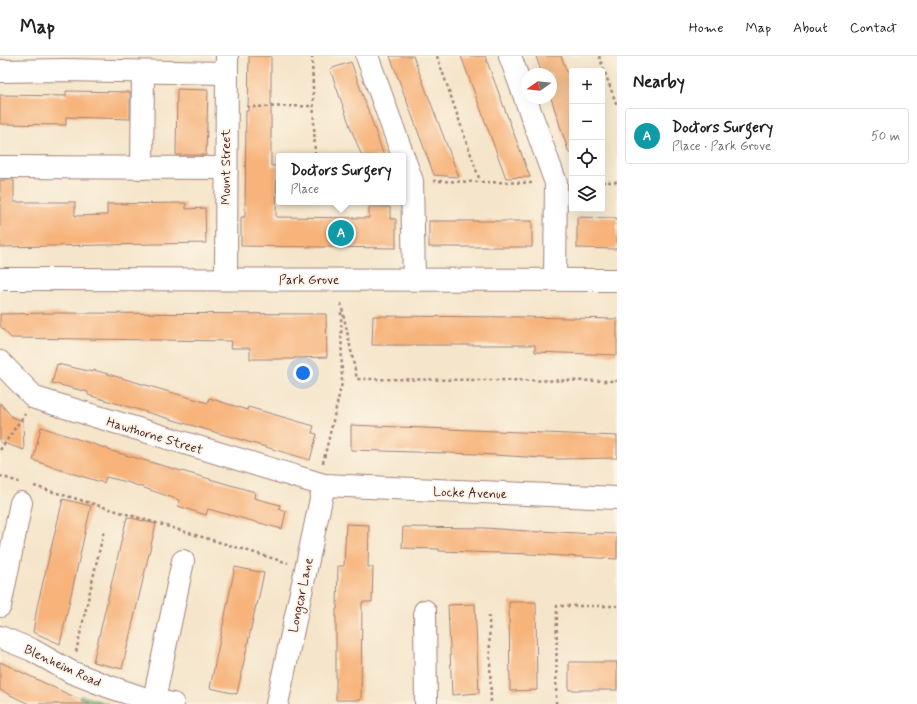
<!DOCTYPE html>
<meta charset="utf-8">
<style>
body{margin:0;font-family:Mynerve,sans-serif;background:#f6f6f6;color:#202124}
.controls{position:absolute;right:12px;top:12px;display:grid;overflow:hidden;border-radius:4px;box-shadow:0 4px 16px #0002}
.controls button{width:36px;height:36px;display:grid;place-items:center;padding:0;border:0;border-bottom:1px solid #e0e0e0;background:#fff;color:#202124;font:20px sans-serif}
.compass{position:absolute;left:521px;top:12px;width:36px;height:36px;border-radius:50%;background:#fff;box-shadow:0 4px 16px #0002;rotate:255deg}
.you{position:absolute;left:303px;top:317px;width:14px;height:14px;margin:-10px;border:3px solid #fff;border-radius:50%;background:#1a73e8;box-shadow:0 0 0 6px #1a73e833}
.badge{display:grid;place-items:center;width:26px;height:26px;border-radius:50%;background:#7c3aed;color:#fff;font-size:13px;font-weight:700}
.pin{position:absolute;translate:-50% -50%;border:2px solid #fff;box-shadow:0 1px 4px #0006}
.popup{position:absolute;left:276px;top:97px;width:130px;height:52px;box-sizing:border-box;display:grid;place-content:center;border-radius:4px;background:#fff;filter:drop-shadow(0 1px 3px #0005);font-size:13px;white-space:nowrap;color:#757577}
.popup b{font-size:15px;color:#202124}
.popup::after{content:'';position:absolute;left:50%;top:100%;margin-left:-8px;border:8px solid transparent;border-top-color:#fff}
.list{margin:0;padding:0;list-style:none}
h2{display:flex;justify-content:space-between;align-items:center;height:52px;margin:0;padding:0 16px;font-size:17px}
h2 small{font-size:13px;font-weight:400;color:#757577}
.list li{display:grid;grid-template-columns:26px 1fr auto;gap:12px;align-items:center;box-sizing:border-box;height:56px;margin:0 8px 8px;padding:0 8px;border:1px solid #e0e0e0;border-radius:4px}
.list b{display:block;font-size:15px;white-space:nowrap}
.list p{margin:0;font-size:13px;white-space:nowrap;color:#757577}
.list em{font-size:13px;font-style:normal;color:#757577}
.icon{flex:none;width:22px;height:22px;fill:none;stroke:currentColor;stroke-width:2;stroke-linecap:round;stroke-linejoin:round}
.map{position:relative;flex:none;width:617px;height:648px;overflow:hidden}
header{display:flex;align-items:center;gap:24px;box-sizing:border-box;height:56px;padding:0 20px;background:#fff;border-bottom:1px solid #e0e0e0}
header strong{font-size:19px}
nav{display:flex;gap:22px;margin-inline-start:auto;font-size:14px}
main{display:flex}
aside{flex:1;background:#fff}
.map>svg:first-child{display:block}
.forest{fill:#6bb279;stroke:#5a6852}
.building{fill:#f7b37a}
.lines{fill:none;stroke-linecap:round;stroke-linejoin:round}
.minor-casing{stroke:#a0827a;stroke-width:24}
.path{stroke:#a0827a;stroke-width:2.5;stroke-dasharray:3 3;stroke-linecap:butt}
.minor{stroke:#fff;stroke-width:22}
.labels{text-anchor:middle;stroke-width:4;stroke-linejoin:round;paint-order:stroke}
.street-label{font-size:13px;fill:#4a1f2b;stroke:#fcf5e5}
</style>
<header>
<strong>Map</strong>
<nav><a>Home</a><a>Map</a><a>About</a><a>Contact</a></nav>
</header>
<main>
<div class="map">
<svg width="617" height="648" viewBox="0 0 617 648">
<rect width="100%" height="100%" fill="#fcf5e5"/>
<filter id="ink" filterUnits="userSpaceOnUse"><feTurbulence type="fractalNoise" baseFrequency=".025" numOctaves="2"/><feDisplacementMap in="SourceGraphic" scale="8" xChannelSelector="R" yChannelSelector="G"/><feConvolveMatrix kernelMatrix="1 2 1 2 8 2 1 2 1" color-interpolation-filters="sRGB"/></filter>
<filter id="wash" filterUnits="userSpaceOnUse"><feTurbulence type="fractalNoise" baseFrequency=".012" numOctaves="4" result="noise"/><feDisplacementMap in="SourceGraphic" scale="16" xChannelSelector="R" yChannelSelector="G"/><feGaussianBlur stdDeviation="0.9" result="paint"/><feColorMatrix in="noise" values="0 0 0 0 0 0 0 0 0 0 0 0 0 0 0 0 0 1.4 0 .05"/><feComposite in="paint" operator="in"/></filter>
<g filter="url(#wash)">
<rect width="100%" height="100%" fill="#f5e5ca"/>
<polygon class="forest" points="81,639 108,648 77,648"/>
<g id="blocks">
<g class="building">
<polygon points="249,0 271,0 271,110 277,110 276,161 369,162 369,151 390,151 390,163 396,163 396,192 241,190 241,161 245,161 246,55 248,55"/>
<polygon points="390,0 413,0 459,121 434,119"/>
<polygon points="461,0 485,0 530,121 506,122"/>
<polygon points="536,0 561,0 572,29 572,97 569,97 551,42 551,18 542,18"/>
<polygon points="351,6 356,20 384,100 362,100 351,73 330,13"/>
<polygon points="177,33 208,34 206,99 176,99"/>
<polygon points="66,35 130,36 130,63 66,61 66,69 0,68 0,39 66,40"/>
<polygon points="0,124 14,124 14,146 75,146 75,160 107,159 107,148 186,147 186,153 205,152 206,187 0,191"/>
<polygon points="577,161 617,162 617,193 577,192"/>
<rect x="429" y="165" width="103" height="26"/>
<polygon points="51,257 326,258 327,301 294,302 294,303 250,303 250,292 231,292 232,285 11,282 0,270 0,258"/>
<polygon points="373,260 522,261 617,263 617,299 535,296 535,289 372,289"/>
<polygon points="57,308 93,316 94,314 208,347 209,342 247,354 248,351 314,370 312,377 317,378 310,404 88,339 88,336 52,327"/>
<polygon points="0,347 12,361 23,365 24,394 0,386"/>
<polygon points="351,369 617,380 617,402 559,403 478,398 351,394"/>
<polygon points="41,371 108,393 108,394 255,436 254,442 280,449 279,453 286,455 282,473 208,453 206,459 178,450 179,444 127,426 106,421 104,427 61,414 33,404"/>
<polygon points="63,443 91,450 60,588 33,576 37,551"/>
<polygon points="127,461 156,468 122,613 93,606"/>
<polygon points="346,468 369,469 368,511 373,511 372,546 362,546 361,644 336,644 336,553 337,553 338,510 344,510"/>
<polygon points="403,471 485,472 540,476 540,475 595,478 595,477 617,478 617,503 530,498 439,495 439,493 402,492"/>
<polygon points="235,511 264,517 257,549 256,549 237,638 210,632"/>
<polygon points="509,546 536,546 537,634 510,635"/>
<polygon points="475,548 479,637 452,639 448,549"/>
<polygon points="0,606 57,633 90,648 29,648 0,634"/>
<rect x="569" y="606" width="48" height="28"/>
</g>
</g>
</g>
<g filter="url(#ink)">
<use href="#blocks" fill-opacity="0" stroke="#a0827a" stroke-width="1"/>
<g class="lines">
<defs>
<g id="minor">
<polyline points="367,0 412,125 414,223"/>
<polyline points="510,0 556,127 555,223"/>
<polyline points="0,15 64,14 226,17"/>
<polyline points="0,111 225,112"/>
<polyline points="142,112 143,16"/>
<polyline points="0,223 617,224"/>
<polyline points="226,223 227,0"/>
<polyline points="0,306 35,342 324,429 617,442"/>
<polyline points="0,550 21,447"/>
<polyline points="425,555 426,648"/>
<polyline points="0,581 32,594 71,616 107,630 146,643 173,648"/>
<polyline points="154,644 183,505"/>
<polyline points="277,648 324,429"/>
</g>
</defs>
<use href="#minor" class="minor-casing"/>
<g class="path">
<polyline points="312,0 315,100"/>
<polyline points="437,0 480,125"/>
<polyline points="599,0 617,50"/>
<polyline points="247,51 314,50"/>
<polyline points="433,125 534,127"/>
<polyline points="602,126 617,126"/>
<polyline points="341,247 357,323 617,325"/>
<polyline points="0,394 25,358"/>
<polyline points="323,407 342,327 341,254"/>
<polyline points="0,420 19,426"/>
<polyline points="34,430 288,507"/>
<polyline points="489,559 491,648"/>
<polyline points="76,596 104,474"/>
<polyline points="556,648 557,550 617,550"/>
</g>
<use href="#minor" class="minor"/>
</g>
</g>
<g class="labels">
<g class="street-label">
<text transform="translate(225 111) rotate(-90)" y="5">Mount Street</text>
<text x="309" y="228">Park Grove</text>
<text transform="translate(155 379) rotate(17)" y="5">Hawthorne Street</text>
<text transform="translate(470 436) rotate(2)" y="5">Locke Avenue</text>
<text transform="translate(300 539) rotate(-78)" y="5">Longcar Lane</text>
<text transform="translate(63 609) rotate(25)" y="5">Blenheim Road</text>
</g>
</g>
</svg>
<div class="controls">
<button>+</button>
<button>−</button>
<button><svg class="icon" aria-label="locate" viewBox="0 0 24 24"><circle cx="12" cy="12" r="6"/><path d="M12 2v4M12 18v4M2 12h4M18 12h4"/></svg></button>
<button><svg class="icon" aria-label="layers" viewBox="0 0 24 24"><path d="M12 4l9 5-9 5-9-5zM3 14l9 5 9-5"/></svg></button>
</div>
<svg class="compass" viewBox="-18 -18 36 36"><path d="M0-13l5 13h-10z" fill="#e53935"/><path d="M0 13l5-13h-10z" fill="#757577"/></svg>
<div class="you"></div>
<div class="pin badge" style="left:341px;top:177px;background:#0f9aa8">A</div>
<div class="popup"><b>Doctors Surgery</b>Place</div>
</div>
<aside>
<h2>Nearby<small></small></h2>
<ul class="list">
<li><span class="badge" style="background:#0f9aa8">A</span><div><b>Doctors Surgery</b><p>Place · Park Grove</p></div><em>50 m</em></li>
</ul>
</aside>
</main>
